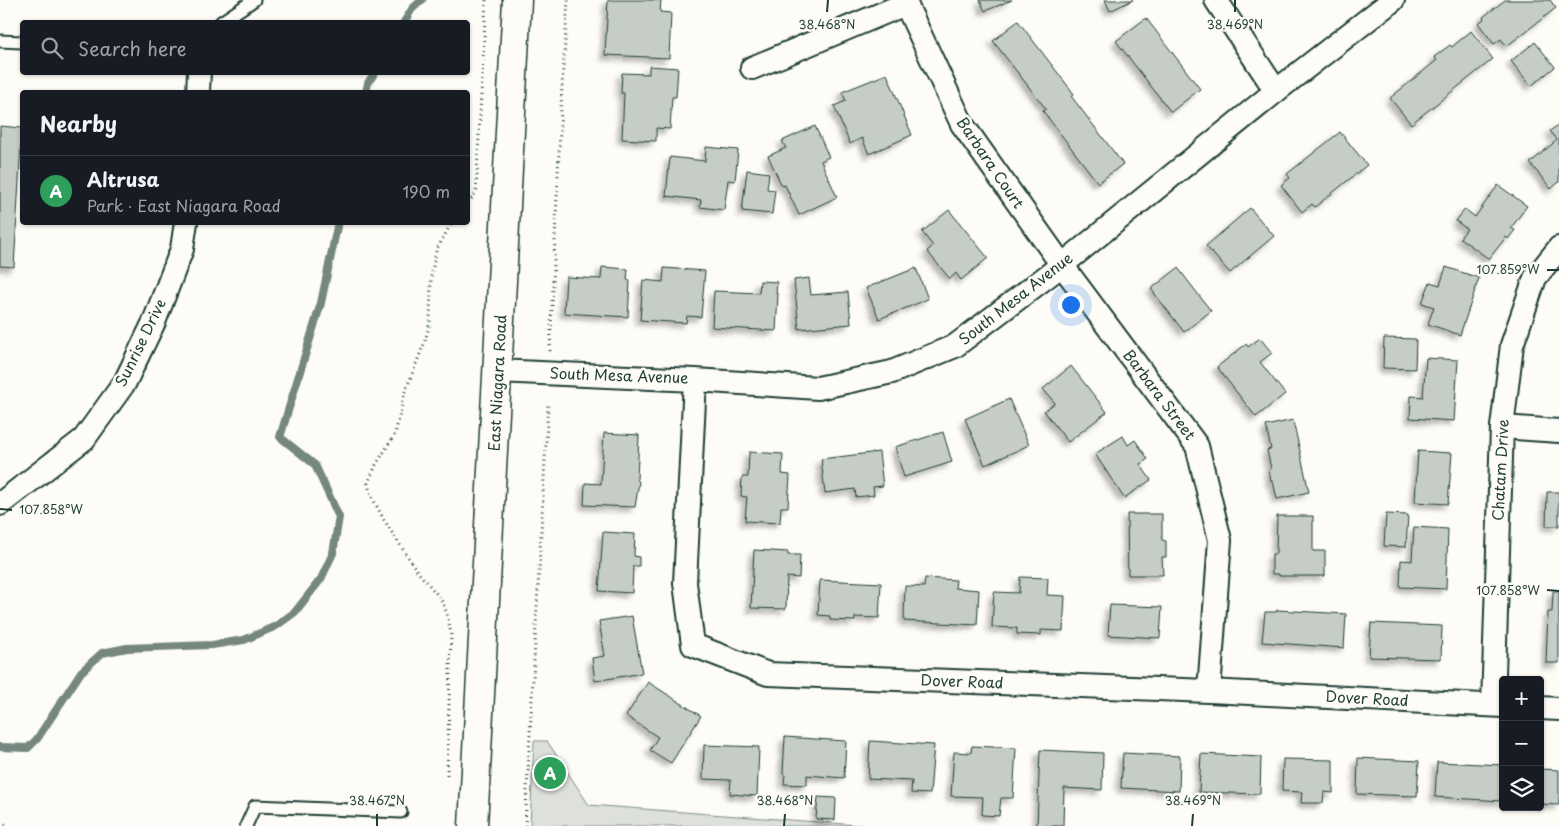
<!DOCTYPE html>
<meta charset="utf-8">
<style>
body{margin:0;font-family:"Playpen Sans",sans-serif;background:#20242c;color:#f1f3f6}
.controls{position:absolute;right:15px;bottom:15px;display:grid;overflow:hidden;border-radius:5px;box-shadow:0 1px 4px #0004}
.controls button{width:45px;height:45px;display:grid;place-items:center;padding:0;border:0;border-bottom:1px solid #363941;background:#171b24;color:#f1f3f6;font:25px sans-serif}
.you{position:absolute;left:1070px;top:304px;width:18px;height:18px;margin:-12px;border:4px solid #fff;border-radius:50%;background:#1a73e8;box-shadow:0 0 0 8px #1a73e833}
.badge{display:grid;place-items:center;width:32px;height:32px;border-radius:50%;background:#92a19f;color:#fff;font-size:16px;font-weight:700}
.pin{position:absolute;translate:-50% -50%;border:2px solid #fff;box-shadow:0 1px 5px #0006}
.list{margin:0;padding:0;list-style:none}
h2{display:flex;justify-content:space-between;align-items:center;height:65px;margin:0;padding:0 20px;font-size:21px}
h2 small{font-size:16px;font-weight:400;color:#9ea1a6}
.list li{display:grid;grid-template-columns:32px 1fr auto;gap:15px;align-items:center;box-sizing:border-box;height:70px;padding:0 20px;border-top:1px solid #363941}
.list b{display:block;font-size:19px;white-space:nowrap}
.list p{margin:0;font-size:16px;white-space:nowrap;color:#9ea1a6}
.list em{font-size:16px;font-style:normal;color:#9ea1a6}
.icon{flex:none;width:28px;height:28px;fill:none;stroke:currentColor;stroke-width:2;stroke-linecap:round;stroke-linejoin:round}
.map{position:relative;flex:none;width:1559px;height:826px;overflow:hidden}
.search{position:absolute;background:#171b24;box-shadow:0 1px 4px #0004;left:20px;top:20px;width:450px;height:55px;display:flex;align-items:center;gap:12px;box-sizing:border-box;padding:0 18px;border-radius:5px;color:#9ea1a6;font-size:19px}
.panel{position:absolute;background:#171b24;box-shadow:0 1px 4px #0004;left:20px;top:90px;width:450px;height:135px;border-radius:5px}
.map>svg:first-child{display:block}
.green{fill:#dde0db;stroke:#7e8e88}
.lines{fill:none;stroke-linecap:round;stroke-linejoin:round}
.stream{stroke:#75877f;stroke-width:8}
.building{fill:#c6cdc7;stroke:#1f3d34;filter:url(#shadow)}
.lane-casing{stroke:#1f3d34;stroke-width:15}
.street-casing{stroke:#1f3d34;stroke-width:26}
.secondary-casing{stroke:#1f3d34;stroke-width:31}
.path{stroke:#1f3d34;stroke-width:3;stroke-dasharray:1 4;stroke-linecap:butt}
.lane{stroke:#fdfcf7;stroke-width:11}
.street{stroke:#fdfcf7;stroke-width:22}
.secondary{stroke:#fdfcf7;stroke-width:28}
.ticks{fill:none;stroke:#1f3d34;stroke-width:2}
.labels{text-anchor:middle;stroke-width:5;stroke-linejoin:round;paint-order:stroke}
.street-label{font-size:15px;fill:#1f3d34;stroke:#fdfcf7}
.ticks-label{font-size:12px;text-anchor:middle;fill:#1f3d34;stroke:#fdfcf7;stroke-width:5;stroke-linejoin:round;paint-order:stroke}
</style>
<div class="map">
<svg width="1559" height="826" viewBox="0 0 1559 826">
<defs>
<filter id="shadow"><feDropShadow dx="-4.5" dy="4.5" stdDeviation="2.5" flood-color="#0004"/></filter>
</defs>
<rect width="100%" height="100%" fill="#fdfcf7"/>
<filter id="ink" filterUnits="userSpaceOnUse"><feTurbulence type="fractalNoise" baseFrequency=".02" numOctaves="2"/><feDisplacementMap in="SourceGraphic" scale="10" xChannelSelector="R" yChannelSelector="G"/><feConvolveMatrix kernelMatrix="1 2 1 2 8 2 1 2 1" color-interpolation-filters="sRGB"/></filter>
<g filter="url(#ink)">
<polygon class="green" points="534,741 547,741 589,805 871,826 530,826"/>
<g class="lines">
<g class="stream">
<polyline points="404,22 412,9 422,0"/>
<polyline points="366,92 368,83 375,72"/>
<polyline points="0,747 28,748 37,739 81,672 102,653 127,648 212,645 244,640 276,626 295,612 321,579 333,553 339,517 315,465 280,437 321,303 338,222"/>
</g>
</g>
<g class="building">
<polygon points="608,0 661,0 660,12 671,13 669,58 605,55"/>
<polygon points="980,0 1012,0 985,11"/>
<polygon points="1105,0 1133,0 1110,11"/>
<polygon points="1505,0 1550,0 1556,8 1507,46 1501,39 1494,44 1478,23 1484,19 1483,17"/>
<polygon points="1146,18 1200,89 1171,112 1116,41"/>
<polygon points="1018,21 1074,94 1071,96 1123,164 1098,183 1043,111 1046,109 993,41"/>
<polygon points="1471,31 1493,59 1411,124 1390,98 1437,60 1434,57 1450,45 1452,47"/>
<polygon points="1535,42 1555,67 1531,86 1511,61"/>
<polygon points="649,66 678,68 676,97 672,97 670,129 656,128 656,141 622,139 624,93 621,93 622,73 649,74"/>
<polygon points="887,74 912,135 869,154 862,138 850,144 834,106 846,101 842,92"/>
<polygon points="1559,124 1559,182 1551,189 1530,163 1557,140 1550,131"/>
<polygon points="0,126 22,128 14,267 0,266"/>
<polygon points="815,126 829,157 821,161 837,197 799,215 785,185 782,186 768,156 786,148 782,141"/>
<polygon points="1340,132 1367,165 1315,207 1312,204 1302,212 1281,185 1290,178 1287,174"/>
<polygon points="706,147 738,150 735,181 728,180 724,210 700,207 701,200 666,196 670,157 705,161"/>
<polygon points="747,170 769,173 767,189 775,190 772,214 742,211"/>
<polygon points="1498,185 1527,206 1511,228 1515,230 1508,239 1506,237 1489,259 1460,238 1467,229 1456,221 1465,209 1475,217"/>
<polygon points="1250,208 1274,236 1230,273 1206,246"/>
<polygon points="949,210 988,258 961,280 956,273 950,279 927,251 933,246 922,232"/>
<polygon points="602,267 628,269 627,280 630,280 628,317 564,313 566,277 601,279"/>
<polygon points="1446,267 1479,278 1460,335 1428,324 1434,307 1422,303 1430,282 1440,285"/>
<polygon points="664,268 705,271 701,317 687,316 686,323 640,320 643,280 663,282"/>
<polygon points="916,268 928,299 879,319 866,288"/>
<polygon points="1178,268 1211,311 1184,332 1151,289"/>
<polygon points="809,278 811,295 848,292 851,324 799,329 794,280"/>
<polygon points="760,281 777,282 776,294 778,294 776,331 712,327 714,291 759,293"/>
<polygon points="1260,338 1272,353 1260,362 1285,394 1256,417 1217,367 1246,344 1248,347"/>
<polygon points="1384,338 1416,339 1415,369 1383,368"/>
<polygon points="1426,358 1458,360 1454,421 1410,418 1411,396 1423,397"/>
<polygon points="1071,366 1107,412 1068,442 1044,411 1055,403 1043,389"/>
<polygon points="1009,399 1029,445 985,465 965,419"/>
<polygon points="1293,420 1309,492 1277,499 1273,481 1271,482 1269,470 1271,469 1267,450 1271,449 1266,426"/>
<polygon points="943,432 952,462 904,477 895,447"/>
<polygon points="604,433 639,435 637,479 639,482 635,507 584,505 585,483 601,484"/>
<polygon points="1123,436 1128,445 1135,440 1148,459 1140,464 1151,480 1124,498 1095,454"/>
<polygon points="1418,451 1452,453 1448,504 1415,502"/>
<polygon points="749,452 783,454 782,474 790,475 788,507 781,507 780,523 745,521 747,497 741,496 742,477 748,477"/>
<polygon points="879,452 883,486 873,487 874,495 856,497 855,489 825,493 821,459"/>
<polygon points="1547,492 1559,492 1559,526 1546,526"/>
<polygon points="1127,514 1162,514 1162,540 1166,541 1166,557 1162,557 1163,575 1128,575"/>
<polygon points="1386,514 1408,515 1406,547 1384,546"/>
<polygon points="1277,516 1313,516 1313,551 1325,551 1325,576 1279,576 1279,574 1272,574 1272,554 1276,554"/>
<polygon points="1414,527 1448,529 1446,589 1400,587 1401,560 1412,561"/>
<polygon points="603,532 635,534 634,556 639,557 639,566 633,566 632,593 599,591"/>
<polygon points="754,550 788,552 788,555 800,555 799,578 787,577 786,609 751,608"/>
<polygon points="1020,577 1048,578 1047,595 1065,596 1063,631 1041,630 1041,635 1017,634 1017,628 992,627 994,592 1019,593"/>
<polygon points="925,578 956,580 955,588 979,590 977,625 904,621 905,586 924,587"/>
<polygon points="820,580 881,583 879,618 855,617 855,621 830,620 830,616 818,615"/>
<polygon points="1553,591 1559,591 1559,663 1546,663 1548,612 1552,612"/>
<polygon points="1110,605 1162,607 1160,638 1108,635"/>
<polygon points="1277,610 1346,614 1344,648 1262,642 1265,612 1276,612"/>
<polygon points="632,616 642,673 595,681 592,658 605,656 599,621"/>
<polygon points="1371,623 1442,626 1441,659 1369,657"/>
<polygon points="648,682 701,716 671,763 650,750 658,737 626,716"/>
<polygon points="785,737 846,741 844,778 807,775 807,785 784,784 785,774 783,773"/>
<polygon points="870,741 934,745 930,794 911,793 912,781 868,779"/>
<polygon points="704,745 759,747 757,796 730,794 731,780 703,779"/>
<polygon points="972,746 1016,748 1013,798 1001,798 999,816 982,815 983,797 951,796 954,752 971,753"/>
<polygon points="1040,750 1103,753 1102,790 1064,788 1063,826 1037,826"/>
<polygon points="1123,753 1180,756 1179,791 1121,788"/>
<polygon points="1201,754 1261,757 1260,794 1199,792"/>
<polygon points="1358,758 1419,761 1417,796 1357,794"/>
<polygon points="1283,759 1333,760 1333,793 1324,792 1323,803 1301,803 1302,792 1282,791"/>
<polygon points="1437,762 1503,765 1503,801 1435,797"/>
<polygon points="1540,769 1559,770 1559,805 1540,804"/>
<polygon points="818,797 836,798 835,820 816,819"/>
</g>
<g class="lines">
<defs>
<g id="lane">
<polyline points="221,22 254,0"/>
<polyline points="0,41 22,42"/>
<polyline points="246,826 255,806 401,812"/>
</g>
<g id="street">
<polyline points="904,0 962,124 1062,265 1197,446 1220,540 1209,691"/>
<polyline points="1216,0 1276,91"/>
<polyline points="752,68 905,4"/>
<polyline points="198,92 199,72"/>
<polyline points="498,371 695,380 818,388 892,372 955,346 1062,265 1276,91 1393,0"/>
<polyline points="695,380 685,583 693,645 768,674 1209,691 1503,706"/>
<polyline points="1502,427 1559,431"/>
<polyline points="0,504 84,439 125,382 154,322 182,249 186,222"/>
<polyline points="1493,705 1502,427 1512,345 1535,278 1559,248"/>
<polyline points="1540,708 1559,709"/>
</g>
<polyline id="secondary" points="473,826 517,0"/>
</defs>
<use href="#lane" class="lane-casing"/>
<use href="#street" class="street-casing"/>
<use href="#secondary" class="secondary-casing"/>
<g class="path">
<polyline points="468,203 476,193 486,0"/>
<polyline points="550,351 562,86 568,0"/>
<polyline points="447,775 451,634 447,613 441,599 417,571 384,520 370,493 368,483 376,465 395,434 405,392 424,344 430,323 431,277 436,251 452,222"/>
<polyline points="0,822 9,826"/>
<polyline points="525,826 548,405"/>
</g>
<use href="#lane" class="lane"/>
<use href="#street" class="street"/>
<use href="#secondary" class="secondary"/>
</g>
</g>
<path class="ticks" d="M827 12 828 0M1235 12V0M1547 270H1559M0 509 12 510M1547 590 1559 591M377 826V814M784 826 785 814M1192 826 1193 814"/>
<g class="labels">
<g class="street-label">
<text transform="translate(990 163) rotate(56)" y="5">Barbara Court</text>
<text transform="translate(1016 299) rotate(-38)" y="5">South Mesa Avenue</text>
<text transform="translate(141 343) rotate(-64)" y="5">Sunrise Drive</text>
<text transform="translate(619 376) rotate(2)" y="5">South Mesa Avenue</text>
<text transform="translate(498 383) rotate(-87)" y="5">East Niagara Road</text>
<text transform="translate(1159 395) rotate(53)" y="5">Barbara Street</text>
<text transform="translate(1501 470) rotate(-87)" y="5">Chatam Drive</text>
<text transform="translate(962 682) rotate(2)" y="5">Dover Road</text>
<text transform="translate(1367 699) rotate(3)" y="5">Dover Road</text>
</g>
</g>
<g class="ticks-label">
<text x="827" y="29">38.468°N</text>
<text x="1235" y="29">38.469°N</text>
<text x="1508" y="274">107.859°W</text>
<text x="51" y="514">107.858°W</text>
<text x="1508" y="595">107.858°W</text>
<text x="377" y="805">38.467°N</text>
<text x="785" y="805">38.468°N</text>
<text x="1193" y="805">38.469°N</text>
</g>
</svg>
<div class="controls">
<button>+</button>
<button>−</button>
<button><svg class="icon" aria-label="layers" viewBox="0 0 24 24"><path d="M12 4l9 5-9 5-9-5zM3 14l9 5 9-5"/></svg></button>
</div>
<div class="you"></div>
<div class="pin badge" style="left:550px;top:773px;background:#2e9e5b">A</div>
<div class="search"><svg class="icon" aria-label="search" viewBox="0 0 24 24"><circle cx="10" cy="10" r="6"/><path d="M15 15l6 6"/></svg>Search here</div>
<section class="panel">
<h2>Nearby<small></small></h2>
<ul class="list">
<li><span class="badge" style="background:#2e9e5b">A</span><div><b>Altrusa</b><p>Park · East Niagara Road</p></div><em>190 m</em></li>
</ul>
</section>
</div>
